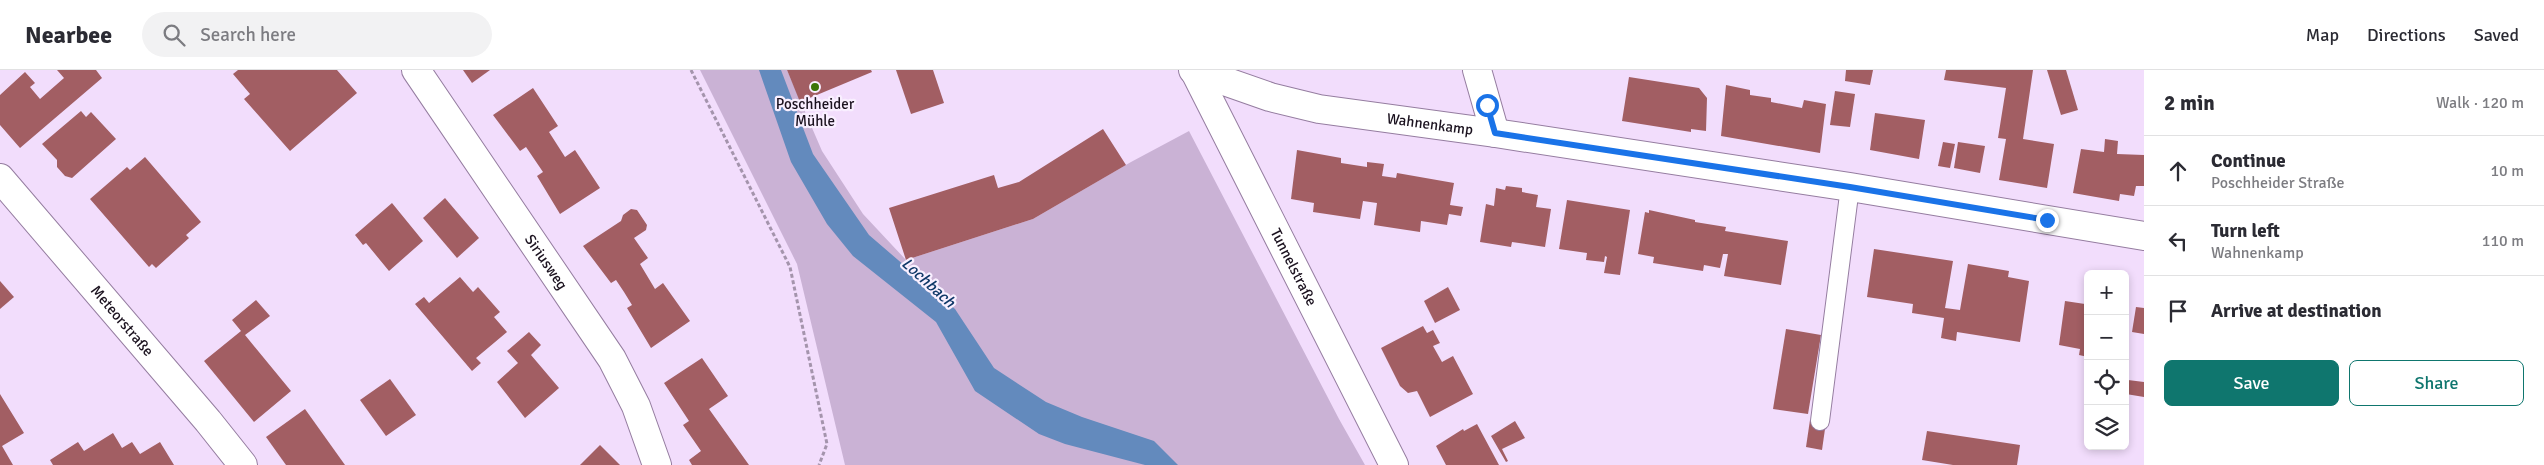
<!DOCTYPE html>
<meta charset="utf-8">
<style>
body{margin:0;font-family:Signika,sans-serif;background:#f2f2f3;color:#2b2b33}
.controls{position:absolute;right:15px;bottom:15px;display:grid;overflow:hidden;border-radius:8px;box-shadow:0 2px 8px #0003}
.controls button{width:45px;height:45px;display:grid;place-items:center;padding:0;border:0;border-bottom:1px solid #e1e1e2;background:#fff;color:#2b2b33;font:25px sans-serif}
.stop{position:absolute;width:15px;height:15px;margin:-11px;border:4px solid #1a73e8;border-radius:50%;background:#fff}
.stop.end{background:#1a73e8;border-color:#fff;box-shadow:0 1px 5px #0008}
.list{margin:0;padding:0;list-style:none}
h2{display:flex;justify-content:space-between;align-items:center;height:65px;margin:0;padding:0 20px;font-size:21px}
h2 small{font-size:16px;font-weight:400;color:#7c7c81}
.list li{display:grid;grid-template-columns:32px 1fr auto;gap:15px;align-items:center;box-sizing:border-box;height:70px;padding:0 20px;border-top:1px solid #e1e1e2}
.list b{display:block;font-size:19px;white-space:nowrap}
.list p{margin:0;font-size:16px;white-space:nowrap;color:#7c7c81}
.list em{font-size:16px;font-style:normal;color:#7c7c81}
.actions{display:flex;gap:10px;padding:15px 20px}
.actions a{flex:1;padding:11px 0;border:1px solid #0f766e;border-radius:8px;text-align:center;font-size:18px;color:#0f766e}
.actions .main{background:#0f766e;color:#fff}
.icon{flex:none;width:28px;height:28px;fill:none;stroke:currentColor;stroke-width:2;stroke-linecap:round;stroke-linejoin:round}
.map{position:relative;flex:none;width:2144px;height:395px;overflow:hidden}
header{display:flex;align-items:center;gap:30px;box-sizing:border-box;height:70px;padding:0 25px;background:#fff;border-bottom:1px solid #e1e1e2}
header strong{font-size:24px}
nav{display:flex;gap:28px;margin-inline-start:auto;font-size:18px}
.search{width:350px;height:45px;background:#f2f2f3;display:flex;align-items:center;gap:12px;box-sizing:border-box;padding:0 18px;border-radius:28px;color:#7c7c81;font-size:19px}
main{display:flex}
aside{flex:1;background:#fff}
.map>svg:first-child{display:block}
.green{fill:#cab2d5}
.water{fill:#638abd}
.building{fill:#a25e63}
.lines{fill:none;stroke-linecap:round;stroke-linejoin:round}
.service-casing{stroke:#957da0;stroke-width:20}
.minor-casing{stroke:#957da0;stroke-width:30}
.path{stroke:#a494ac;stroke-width:3;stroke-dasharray:4 2.5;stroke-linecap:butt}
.service{stroke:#fff;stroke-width:18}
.minor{stroke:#fff;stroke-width:28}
.route{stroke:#1a73e8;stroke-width:6}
.poi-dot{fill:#3c7507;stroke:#f9efff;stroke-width:2}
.labels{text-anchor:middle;stroke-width:4.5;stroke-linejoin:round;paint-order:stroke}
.poi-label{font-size:15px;fill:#1b121f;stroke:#f9efff}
.street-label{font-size:15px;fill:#1b121f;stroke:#f9efff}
.water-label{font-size:16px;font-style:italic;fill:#0f3868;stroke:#f9efff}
</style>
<header>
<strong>Nearbee</strong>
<div class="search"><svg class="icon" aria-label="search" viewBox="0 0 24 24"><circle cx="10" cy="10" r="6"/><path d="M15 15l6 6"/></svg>Search here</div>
<nav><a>Map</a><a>Directions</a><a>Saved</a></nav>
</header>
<main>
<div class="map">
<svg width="2144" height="395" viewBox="0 0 2144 395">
<rect width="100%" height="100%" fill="#f2ddfc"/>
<polygon class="green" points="700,0 787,0 822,81 863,144 906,190 1033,149 1131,92 1189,61 1339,349 1365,395 845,395 797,194"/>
<polygon class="water" points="759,0 781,0 813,84 869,165 955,239 994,298 1046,332 1082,347 1154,371 1178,395 1145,395 1065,374 1039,364 975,321 936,252 853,186 827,154 791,92"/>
<g class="building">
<polygon points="57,0 96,0 102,8 20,78 0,55 0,25 25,2 35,13 30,17 40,29 64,8"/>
<polygon points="238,0 337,0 357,23 290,81 244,29 250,24 233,4"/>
<polygon points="463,0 490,0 472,13"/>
<polygon points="787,0 871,0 872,2 800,32"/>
<polygon points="896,0 933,0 944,33 911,44"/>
<polygon points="1846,0 1873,0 1870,15 1845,11"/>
<polygon points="1946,0 2033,0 2023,69 2054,74 2047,118 1999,110 2006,69 1998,68 2006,18 1944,10"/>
<polygon points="2047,0 2066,0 2078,40 2061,45"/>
<polygon points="1629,7 1699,18 1707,28 1706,61 1691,59 1691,62 1622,51"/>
<polygon points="1726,15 1750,20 1750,25 1771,28 1771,32 1802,38 1804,30 1826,34 1820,83 1721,66"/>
<polygon points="533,18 558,56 549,62 565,87 575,80 600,118 560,144 537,106 543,102 526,77 520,81 493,45"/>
<polygon points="1835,21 1855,24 1850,57 1830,55"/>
<polygon points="81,41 86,47 91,42 116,69 72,108 65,106 57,97 57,90 42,74"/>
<polygon points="1875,43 1925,50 1919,89 1870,80"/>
<polygon points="1103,59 1126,95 1033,149 906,190 889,138 994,105 998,118 1019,112"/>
<polygon points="2105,69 2118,71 2117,84 2144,85 2144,116 2136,116 2134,126 2120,124 2119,131 2073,123 2081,79 2104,82"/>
<polygon points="1943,72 1955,74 1950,98 1938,96"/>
<polygon points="1958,72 1985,76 1980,103 1954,98"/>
<polygon points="1297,80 1341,88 1341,93 1367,97 1367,92 1384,94 1382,106 1396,108 1397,103 1454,113 1450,135 1463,137 1461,146 1449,144 1447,155 1421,151 1420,162 1374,155 1377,133 1363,131 1360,149 1313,142 1314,133 1291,129"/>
<polygon points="145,87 201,152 186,165 189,168 156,198 152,194 149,197 90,129 127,97 130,100"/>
<polygon points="1506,116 1522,118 1522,122 1538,125 1536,137 1551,139 1545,177 1512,172 1511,177 1480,172 1486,134 1494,136 1496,118 1505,120"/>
<polygon points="445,128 479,168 457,188 423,148"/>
<polygon points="1567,130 1630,140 1620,205 1604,203 1607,187 1605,186 1604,192 1586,190 1587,183 1559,179"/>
<polygon points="392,133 423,171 389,201 366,173 363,175 355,165"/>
<polygon points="631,139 637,140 647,155 646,160 634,168 648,188 640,194 655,219 663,213 690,251 651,278 627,238 632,235 624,222 616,210 611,213 583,176 621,151 623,145"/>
<polygon points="1649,140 1695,150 1695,152 1726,157 1725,161 1788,171 1781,215 1724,206 1728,184 1723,184 1720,198 1704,195 1703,201 1653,193 1654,187 1638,184 1645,142 1649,143"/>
<polygon points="1874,179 1953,191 1945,238 1960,240 1968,194 2009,201 2008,207 2029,211 2020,272 1957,262 1956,271 1941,268 1944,248 1912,243 1913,234 1867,227"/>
<polygon points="460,207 473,222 478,217 500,242 494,247 507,262 476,288 481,293 472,301 415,234 424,227 429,233"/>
<polygon points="0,211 14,227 0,239"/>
<polygon points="1448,217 1460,240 1435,253 1424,231"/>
<polygon points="256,230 270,246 245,265 291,321 254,352 204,291 241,261 232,250"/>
<polygon points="2065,231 2085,234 2088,232 2088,287 2079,285 2080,279 2059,275"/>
<polygon points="2136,237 2144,238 2144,264 2132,262"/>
<polygon points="1423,256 1427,263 1433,260 1440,273 1433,276 1442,292 1453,286 1473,324 1430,347 1417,321 1408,323 1400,316 1381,278"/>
<polygon points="1786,259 1821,265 1808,344 1773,339"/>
<polygon points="529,262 541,275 531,285 559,318 525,348 497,312 518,293 507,281"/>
<polygon points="702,288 728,326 709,339 749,395 692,395 689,390 701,381 683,355 689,351 664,313"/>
<polygon points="390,309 416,345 386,366 360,330"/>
<polygon points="2128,310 2144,312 2144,327 2126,324"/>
<polygon points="0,324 24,363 2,376 13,395 0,395"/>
<polygon points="305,339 345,395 286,395 266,367"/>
<polygon points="1810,350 1826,352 1822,380 1806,377"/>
<polygon points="1515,351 1525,368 1502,379 1508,391 1506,392 1491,366"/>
<polygon points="1477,354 1499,395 1446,395 1436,376 1463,359 1464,361"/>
<polygon points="1927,361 2020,375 2017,395 1953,395 1922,390"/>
<polygon points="113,363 122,378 132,372 140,384 160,372 174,395 53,395 50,390 78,372 84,381"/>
<polygon points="600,375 620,395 580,395"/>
</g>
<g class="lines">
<defs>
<polyline id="service" points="1820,351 1850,117"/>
<g id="minor">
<path id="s1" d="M416 0 612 289 636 336 657 395"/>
<path id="s2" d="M1193 0 1270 27 1319 39 1495 63 1850 117 2144 166"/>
<path id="s3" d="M1194 0 1394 395"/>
<polyline points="1477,0 1495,63"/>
<path id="s4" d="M0 108 208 351 243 395"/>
</g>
</defs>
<use href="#service" class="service-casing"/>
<use href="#minor" class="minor-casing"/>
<polyline class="path" points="691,0 790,197 827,374 819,395"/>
<use href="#service" class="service"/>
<use href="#minor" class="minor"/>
</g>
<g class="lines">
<polyline class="route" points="1487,35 1495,63 1850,117 2047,150"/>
</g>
<circle class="poi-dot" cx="815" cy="17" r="5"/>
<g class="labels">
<g class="poi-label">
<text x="815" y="39">Poschheider<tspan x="815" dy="17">Mühle</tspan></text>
</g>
<g class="street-label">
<text dy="5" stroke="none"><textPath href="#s2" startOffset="244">Wahnenkamp</textPath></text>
<text dy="5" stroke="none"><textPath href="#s1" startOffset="232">Siriusweg</textPath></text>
<text dy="5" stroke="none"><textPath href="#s3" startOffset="221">Tunnelstraße</textPath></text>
<text dy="5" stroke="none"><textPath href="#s4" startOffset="188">Meteorstraße</textPath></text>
</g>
<g class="water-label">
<text transform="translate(929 212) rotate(42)" y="6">Lochbach</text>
</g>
</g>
</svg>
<div class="controls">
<button>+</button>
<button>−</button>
<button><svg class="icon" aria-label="locate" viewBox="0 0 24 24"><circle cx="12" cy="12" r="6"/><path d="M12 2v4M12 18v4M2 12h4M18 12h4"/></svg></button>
<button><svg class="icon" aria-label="layers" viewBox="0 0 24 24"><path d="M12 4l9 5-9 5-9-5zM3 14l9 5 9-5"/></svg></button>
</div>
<div class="stop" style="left:1487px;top:35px"></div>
<div class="stop end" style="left:2047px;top:150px"></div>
</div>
<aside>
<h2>2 min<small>Walk · 120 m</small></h2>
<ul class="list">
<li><svg class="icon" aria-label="ahead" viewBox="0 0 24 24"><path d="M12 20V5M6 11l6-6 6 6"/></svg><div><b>Continue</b><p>Poschheider Straße</p></div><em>10 m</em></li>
<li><svg class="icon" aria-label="left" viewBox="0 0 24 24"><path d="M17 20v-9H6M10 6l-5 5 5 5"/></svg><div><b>Turn left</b><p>Wahnenkamp</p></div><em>110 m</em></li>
<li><svg class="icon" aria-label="arrive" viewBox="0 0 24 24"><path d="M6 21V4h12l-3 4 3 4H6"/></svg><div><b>Arrive at destination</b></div></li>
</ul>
<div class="actions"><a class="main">Save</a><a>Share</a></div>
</aside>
</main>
